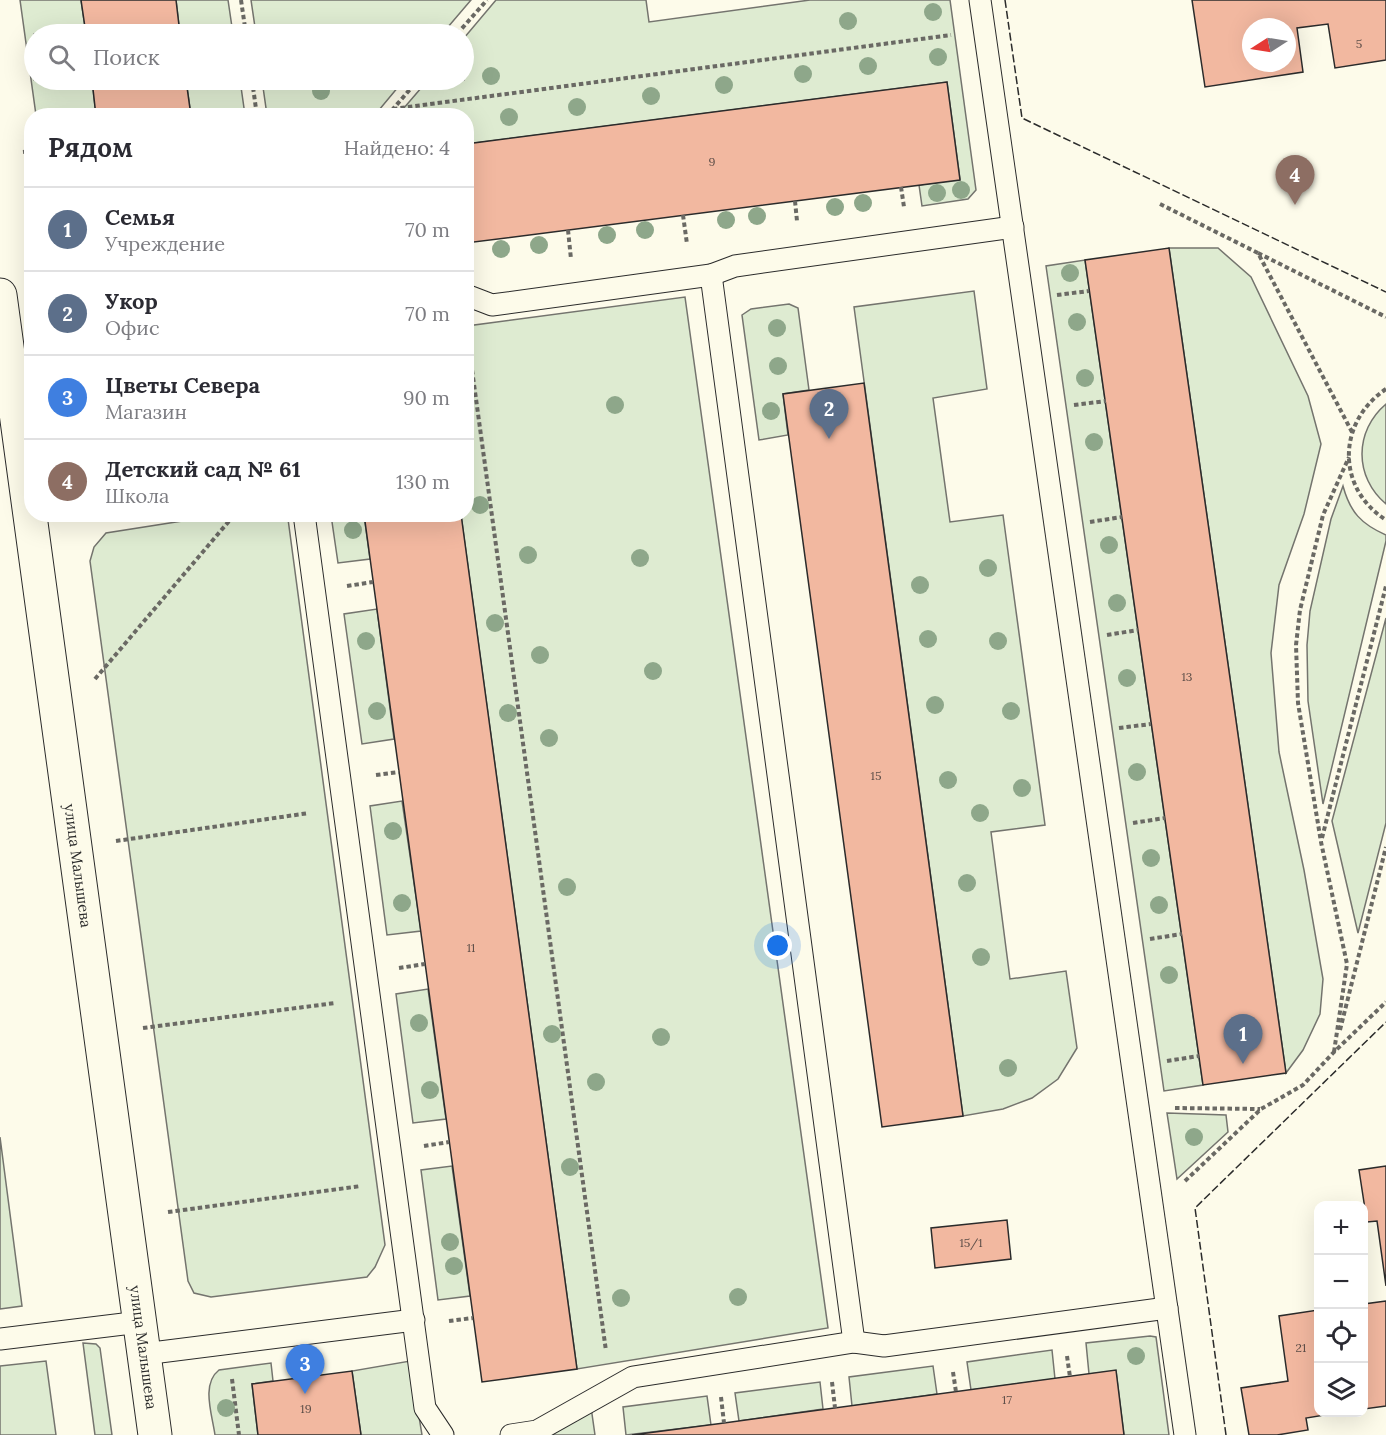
<!DOCTYPE html>
<html lang="ru">
<meta charset="utf-8">
<style>
body{margin:0;font-family:Lora,serif;background:#f7f7f7;color:#2b2b33}
.controls{position:absolute;right:18px;bottom:18px;display:grid;overflow:hidden;border-radius:12px;box-shadow:0 6px 24px #0002}
.controls button{width:54px;height:54px;display:grid;place-items:center;padding:0;border:0;border-bottom:2px solid #e1e1e2;background:#fff;color:#2b2b33;font:30px sans-serif}
.compass{position:absolute;left:1242px;top:18px;width:54px;height:54px;border-radius:50%;background:#fff;box-shadow:0 6px 24px #0002;rotate:258deg}
.you{position:absolute;left:778px;top:946px;width:21px;height:21px;margin:-15px;border:4px solid #fff;border-radius:50%;background:#1a73e8;box-shadow:0 0 0 9px #1a73e833}
.badge{display:grid;place-items:center;width:39px;height:39px;border-radius:50%;background:#d93025;color:#fff;font-size:20px;font-weight:700}
.pin{position:absolute;translate:-50% -50px;filter:drop-shadow(0 2px 3px #0008)}
.pin::after{content:'';position:absolute;top:32px;width:21px;height:18px;background:inherit;clip-path:polygon(0 0,100% 0,50% 100%)}
.list{margin:0;padding:0;list-style:none}
h2{display:flex;justify-content:space-between;align-items:center;height:78px;margin:0;padding:0 24px;font-size:26px}
h2 small{font-size:20px;font-weight:400;color:#7c7c81}
.list li{display:grid;grid-template-columns:39px 1fr auto;gap:18px;align-items:center;box-sizing:border-box;height:84px;padding:0 24px;border-top:2px solid #e1e1e2}
.list b{display:block;font-size:22px;white-space:nowrap}
.list p{margin:0;font-size:20px;white-space:nowrap;color:#7c7c81}
.list em{font-size:20px;font-style:normal;color:#7c7c81}
.icon{flex:none;width:33px;height:33px;fill:none;stroke:currentColor;stroke-width:2;stroke-linecap:round;stroke-linejoin:round}
.map{position:relative;flex:none;width:1386px;height:1435px;overflow:hidden}
.search{position:absolute;background:#fff;box-shadow:0 6px 24px #0002;left:24px;top:24px;width:450px;height:66px;display:flex;align-items:center;gap:15px;box-sizing:border-box;padding:0 21px;border-radius:33px;color:#7c7c81;font-size:22px}
.panel{position:absolute;background:#fff;box-shadow:0 6px 24px #0002;left:24px;top:108px;width:450px;height:414px;border-radius:24px}
.map>svg:first-child{display:block}
.green{fill:#deebd1;stroke:#74746e;stroke-width:1.5}
.building{fill:#f2b8a0;stroke:#2b2b2b;stroke-width:1.5;fill-rule:evenodd}
.lines{fill:none;stroke-linecap:round;stroke-linejoin:round}
.service-casing{stroke:#2b2b2b;stroke-width:23}
.tertiary-casing{stroke:#2b2b2b;stroke-width:35}
.path{stroke:#6a6964;stroke-width:4;stroke-dasharray:4.5 3;stroke-linecap:butt}
.service{stroke:#fdfbea;stroke-width:21}
.tertiary{stroke:#fdfbea;stroke-width:33}
.fence{stroke:#2b2b2b;stroke-width:1.5;stroke-dasharray:8 3;stroke-linecap:butt}
.tree{fill:#8ea78a}
.labels{text-anchor:middle;stroke-width:4.5;stroke-linejoin:round;paint-order:stroke}
.number-label{font-size:12px;fill:#5d4e48}
.street-label{font-size:15px;fill:#2b2b2b;stroke:#fdfbea}
</style>
<div class="map">
<svg width="1386" height="1435" viewBox="0 0 1386 1435">
<rect width="100%" height="100%" fill="#fdfbea"/>
<g class="green">
<polygon points="20,0 81,0 86,34 34,34 34,80 92,80 96,115 36,115"/>
<polygon points="176,0 228,0 233,34 180,34"/>
<polygon points="251,0 471,0 442,34 256,34"/>
<polygon points="496,0 646,0 649,22 810,0 950,0 976,190 968,199 922,206 919,185 960,179 947,82 467,144 466,116 397,116 428,80 464,80 464,38"/>
<polygon points="186,80 240,80 245,115 191,115"/>
<polygon points="262,80 404,80 374,116 267,115"/>
<polygon points="1169,248 1218,248 1251,277 1308,396 1321,444 1304,514 1279,585 1271,653 1279,752 1304,870 1323,979 1320,1014 1303,1050 1286,1073"/>
<polygon points="1085,260 1203,1085 1164,1091 1046,266"/>
<polygon points="974,291 987,389 933,398 950,522 1003,515 1045,825 991,832 1010,979 1066,971 1077,1048 1058,1079 1032,1098 1003,1109 963,1116 854,307"/>
<polygon points="685,297 828,1328 577,1369 461,515 466,514 467,326"/>
<polygon points="789,304 798,308 809,390 783,394 788,435 759,440 742,315 751,309"/>
<path d="M1386 404V504C1354 477 1354 431 1386 404Z"/>
<path d="M1343 486C1350 512 1361 524 1386 535V541L1323 804 1308 701 1307 645 1310 611 1331 519Z"/>
<polygon points="227,514 279,515 288,519 385,1245 375,1267 367,1277 211,1297 194,1293 188,1281 90,561 94,547 106,533"/>
<polygon points="331,515 364,515 370,559 338,563"/>
<polygon points="377,609 394,739 362,744 344,614"/>
<polygon points="1386,618 1386,823 1358,933 1332,821"/>
<polygon points="402,801 421,931 387,935 370,806"/>
<polygon points="428,989 446,1119 413,1123 396,994"/>
<polygon points="1167,1113 1226,1115 1228,1132 1177,1179"/>
<polygon points="0,1137 22,1306 0,1309"/>
<polygon points="452,1166 470,1296 438,1300 421,1170"/>
<polygon points="1150,1336 1156,1337 1169,1435 1124,1435 1116,1371 1089,1374 1086,1343"/>
<polygon points="83,1343 96,1344 100,1348 112,1435 95,1435"/>
<polygon points="1052,1350 1055,1379 971,1390 967,1362"/>
<polygon points="46,1361 56,1435 0,1435 0,1366"/>
<polygon points="410,1361 422,1435 361,1435 352,1371"/>
<path d="M271 1363 273 1381 252 1384 258 1435H215C212 1414 201 1384 219 1370Z"/>
<polygon points="933,1366 937,1394 852,1406 849,1377"/>
<polygon points="820,1382 823,1409 739,1421 735,1393"/>
<polygon points="707,1396 711,1425 626,1435 623,1407"/>
<polygon points="591,1407 595,1435 552,1435 552,1432"/>
</g>
<g class="building">
<polygon points="81,0 176,0 180,34 86,34"/>
<path d="M1192 0H1386V60L1335 68 1328 24 1297 28 1303 72 1205 87ZM1251 27H1287V63H1251Z"/>
<polygon points="92,80 186,80 191,116 96,116"/>
<polygon points="947,82 960,180 466,243 466,144"/>
<polygon points="1169,248 1286,1073 1203,1085 1085,260"/>
<polygon points="864,383 963,1116 882,1127 783,394"/>
<polygon points="364,514 461,514 577,1369 482,1382"/>
<polygon points="1386,1166 1386,1286 1377,1221 1367,1222 1359,1170"/>
<polygon points="1007,1220 1011,1259 935,1268 931,1228"/>
<polygon points="1386,1301 1386,1406 1364,1409 1364,1304"/>
<polygon points="1318,1310 1318,1412 1343,1412 1306,1418 1308,1430 1277,1435 1249,1435 1241,1388 1288,1381 1279,1316"/>
<polygon points="1116,1370 1124,1435 632,1435 724,1423"/>
<polygon points="352,1371 361,1435 258,1435 252,1384"/>
</g>
<g class="lines">
<defs>
<g id="service">
<polyline points="980,0 1185,1435"/>
<polyline points="711,275 854,1342"/>
<polyline points="466,295 492,305 711,275 735,266 1013,227"/>
<polyline points="304,514 425,1408 443,1435"/>
<polyline points="0,1339 140,1322"/>
<polyline points="144,1354 414,1320"/>
<polyline points="511,1435 537,1431 633,1377 854,1342 884,1346 1167,1308"/>
</g>
<g id="tertiary">
<path id="s1" d="M0 295 155 1435"/>
</g>
</defs>
<use href="#service" class="service-casing"/>
<use href="#tertiary" class="tertiary-casing"/>
<g class="path">
<polyline points="241,0 246,34"/>
<polyline points="457,34 487,0"/>
<polyline points="252,80 257,116"/>
<polyline points="393,109 951,35"/>
<polyline points="387,116 418,80"/>
<polyline points="23,152 32,151"/>
<polyline points="901,187 904,207"/>
<polyline points="795,201 797,221"/>
<polyline points="1160,204 1258,253 1352,432"/>
<polyline points="683,215 687,244"/>
<polyline points="568,230 571,259"/>
<polyline points="1258,253 1386,317"/>
<polyline points="1057,295 1089,291"/>
<polyline points="467,333 606,1351"/>
<path d="M1386 389C1337 422 1336 488 1386 520"/>
<polyline points="1074,405 1106,401"/>
<polyline points="1090,522 1122,517"/>
<polyline points="347,586 373,582"/>
<polyline points="1107,635 1138,630"/>
<polyline points="95,679 235,514"/>
<polyline points="1119,728 1151,724"/>
<polyline points="376,775 399,772"/>
<polyline points="1133,823 1165,818"/>
<polyline points="1322,838 1386,586"/>
<polyline points="116,841 309,813"/>
<polyline points="1150,939 1182,934"/>
<polyline points="399,968 425,964"/>
<polyline points="143,1028 335,1003"/>
<polyline points="1340,1030 1386,847"/>
<polyline points="1334,1052 1347,964 1321,842 1298,703 1296,645 1300,610 1323,515 1349,457"/>
<polyline points="1167,1061 1199,1056"/>
<polyline points="1175,1108 1260,1109"/>
<polyline points="424,1146 449,1142"/>
<polyline points="1185,1181 1261,1109 1303,1085 1334,1052 1386,1002"/>
<polyline points="168,1212 361,1186"/>
<polyline points="449,1321 473,1318"/>
<polyline points="1067,1356 1070,1377"/>
<polyline points="953,1372 956,1392"/>
<polyline points="232,1379 239,1435"/>
<polyline points="832,1382 835,1408"/>
<polyline points="721,1397 724,1423"/>
</g>
<use href="#service" class="service"/>
<use href="#tertiary" class="tertiary"/>
<g class="fence">
<polyline points="1005,0 1022,118 1386,292"/>
<polyline points="1226,1435 1195,1208 1386,1022"/>
</g>
</g>
<g class="tree">
<circle cx="933" cy="12" r="9"/>
<circle cx="848" cy="21" r="9"/>
<circle cx="938" cy="57" r="9"/>
<circle cx="868" cy="66" r="9"/>
<circle cx="803" cy="74" r="9"/>
<circle cx="491" cy="76" r="9"/>
<circle cx="724" cy="85" r="9"/>
<circle cx="321" cy="91" r="9"/>
<circle cx="651" cy="96" r="9"/>
<circle cx="577" cy="107" r="9"/>
<circle cx="509" cy="117" r="9"/>
<circle cx="961" cy="190" r="9"/>
<circle cx="937" cy="193" r="9"/>
<circle cx="863" cy="203" r="9"/>
<circle cx="835" cy="207" r="9"/>
<circle cx="757" cy="216" r="9"/>
<circle cx="726" cy="220" r="9"/>
<circle cx="645" cy="230" r="9"/>
<circle cx="607" cy="235" r="9"/>
<circle cx="539" cy="245" r="9"/>
<circle cx="501" cy="249" r="9"/>
<circle cx="1070" cy="273" r="9"/>
<circle cx="1077" cy="322" r="9"/>
<circle cx="777" cy="328" r="9"/>
<circle cx="778" cy="366" r="9"/>
<circle cx="1085" cy="378" r="9"/>
<circle cx="615" cy="405" r="9"/>
<circle cx="771" cy="411" r="9"/>
<circle cx="1094" cy="442" r="9"/>
<circle cx="480" cy="505" r="9"/>
<circle cx="353" cy="530" r="9"/>
<circle cx="1109" cy="545" r="9"/>
<circle cx="528" cy="555" r="9"/>
<circle cx="640" cy="558" r="9"/>
<circle cx="988" cy="568" r="9"/>
<circle cx="920" cy="585" r="9"/>
<circle cx="1117" cy="603" r="9"/>
<circle cx="495" cy="623" r="9"/>
<circle cx="928" cy="639" r="9"/>
<circle cx="366" cy="641" r="9"/>
<circle cx="998" cy="641" r="9"/>
<circle cx="540" cy="655" r="9"/>
<circle cx="653" cy="671" r="9"/>
<circle cx="1127" cy="678" r="9"/>
<circle cx="935" cy="705" r="9"/>
<circle cx="377" cy="711" r="9"/>
<circle cx="1011" cy="711" r="9"/>
<circle cx="508" cy="713" r="9"/>
<circle cx="549" cy="738" r="9"/>
<circle cx="1137" cy="772" r="9"/>
<circle cx="948" cy="780" r="9"/>
<circle cx="1022" cy="788" r="9"/>
<circle cx="980" cy="813" r="9"/>
<circle cx="393" cy="831" r="9"/>
<circle cx="1151" cy="858" r="9"/>
<circle cx="967" cy="883" r="9"/>
<circle cx="567" cy="887" r="9"/>
<circle cx="402" cy="903" r="9"/>
<circle cx="1159" cy="905" r="9"/>
<circle cx="981" cy="957" r="9"/>
<circle cx="1169" cy="975" r="9"/>
<circle cx="419" cy="1023" r="9"/>
<circle cx="552" cy="1034" r="9"/>
<circle cx="661" cy="1037" r="9"/>
<circle cx="1008" cy="1068" r="9"/>
<circle cx="596" cy="1082" r="9"/>
<circle cx="430" cy="1090" r="9"/>
<circle cx="1194" cy="1137" r="9"/>
<circle cx="570" cy="1167" r="9"/>
<circle cx="450" cy="1242" r="9"/>
<circle cx="454" cy="1266" r="9"/>
<circle cx="738" cy="1297" r="9"/>
<circle cx="621" cy="1298" r="9"/>
<circle cx="1136" cy="1356" r="9"/>
<circle cx="226" cy="1408" r="9"/>
</g>
<g class="labels">
<g class="number-label">
<text x="1359" y="48">5</text>
<text x="712" y="166">9</text>
<text x="1187" y="681">13</text>
<text x="876" y="780">15</text>
<text x="471" y="952">11</text>
<text x="971" y="1247">15/1</text>
<text x="1301" y="1352">21</text>
<text x="1007" y="1404">17</text>
<text x="306" y="1413">19</text>
</g>
<g class="street-label">
<text dy="5" stroke="none"><textPath href="#s1" startOffset="576">улица Малышева</textPath></text>
<text dy="5" stroke="none"><textPath href="#s1" startOffset="1062">улица Малышева</textPath></text>
</g>
</g>
</svg>
<div class="controls">
<button>+</button>
<button>−</button>
<button><svg class="icon" aria-label="locate" viewBox="0 0 24 24"><circle cx="12" cy="12" r="6"/><path d="M12 2v4M12 18v4M2 12h4M18 12h4"/></svg></button>
<button><svg class="icon" aria-label="layers" viewBox="0 0 24 24"><path d="M12 4l9 5-9 5-9-5zM3 14l9 5 9-5"/></svg></button>
</div>
<svg class="compass" viewBox="-18 -18 36 36"><path d="M0-13l5 13h-10z" fill="#e53935"/><path d="M0 13l5-13h-10z" fill="#7c7c81"/></svg>
<div class="you"></div>
<div class="pin badge" style="left:1243px;top:1064px;background:#5c6f8a">1</div>
<div class="pin badge" style="left:829px;top:439px;background:#5c6f8a">2</div>
<div class="pin badge" style="left:305px;top:1394px;background:#3f7fe0">3</div>
<div class="pin badge" style="left:1295px;top:205px;background:#8d6e63">4</div>
<div class="search"><svg class="icon" aria-label="search" viewBox="0 0 24 24"><circle cx="10" cy="10" r="6"/><path d="M15 15l6 6"/></svg>Поиск</div>
<section class="panel">
<h2>Рядом<small>Найдено: 4</small></h2>
<ul class="list">
<li><span class="badge" style="background:#5c6f8a">1</span><div><b>Семья</b><p>Учреждение</p></div><em>70 m</em></li>
<li><span class="badge" style="background:#5c6f8a">2</span><div><b>Укор</b><p>Офис</p></div><em>70 m</em></li>
<li><span class="badge" style="background:#3f7fe0">3</span><div><b>Цветы Севера</b><p>Магазин</p></div><em>90 m</em></li>
<li><span class="badge" style="background:#8d6e63">4</span><div><b>Детский сад № 61</b><p>Школа</p></div><em>130 m</em></li>
</ul>
</section>
</div>
